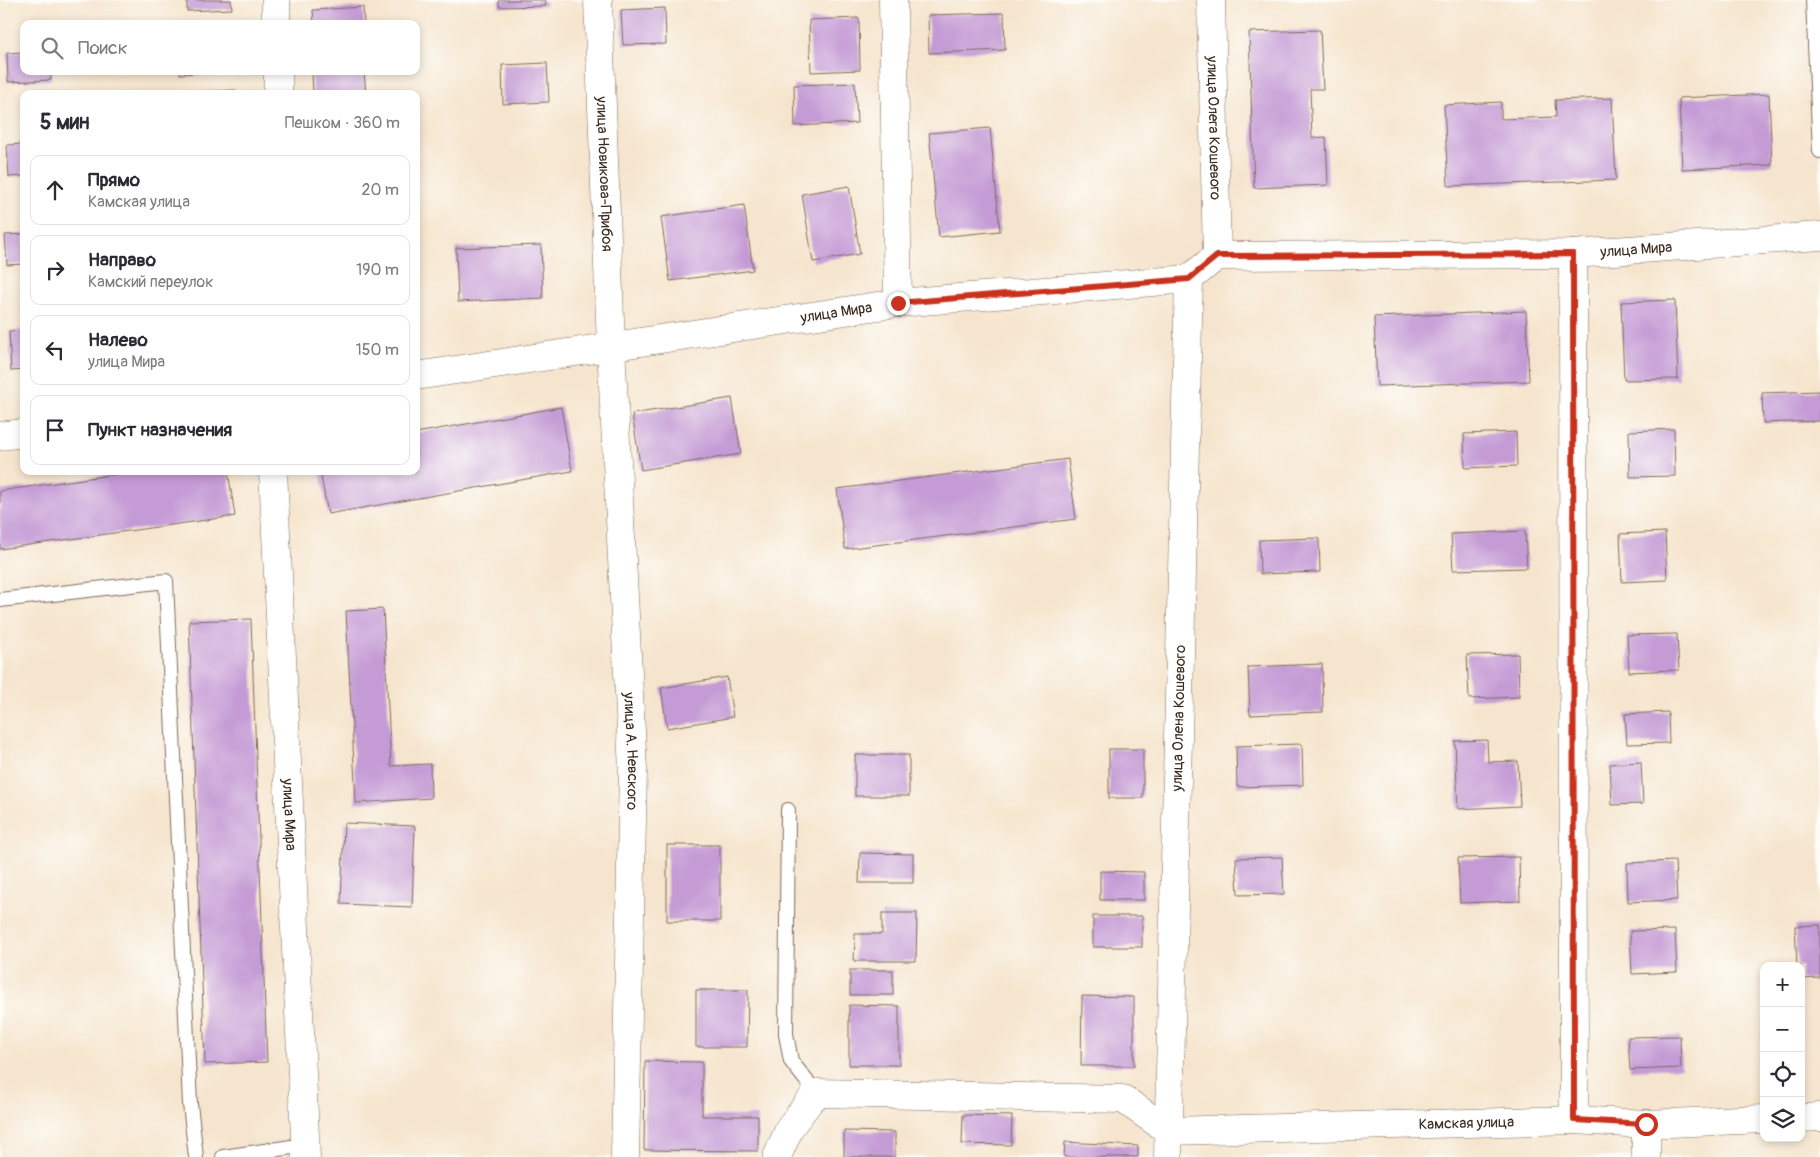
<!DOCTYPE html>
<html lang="ru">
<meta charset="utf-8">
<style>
body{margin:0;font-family:Pangolin,sans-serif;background:#f7f7f7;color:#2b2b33}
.controls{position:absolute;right:15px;bottom:15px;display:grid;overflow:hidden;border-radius:10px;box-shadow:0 2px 8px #0003}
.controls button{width:45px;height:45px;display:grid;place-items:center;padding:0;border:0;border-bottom:1px solid #e1e1e2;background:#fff;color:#2b2b33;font:25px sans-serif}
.stop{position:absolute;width:15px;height:15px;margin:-11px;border:4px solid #c8321e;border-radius:50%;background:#fff}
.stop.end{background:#c8321e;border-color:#fff;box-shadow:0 1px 5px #0008}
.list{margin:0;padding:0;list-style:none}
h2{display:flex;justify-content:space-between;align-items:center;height:65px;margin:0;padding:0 20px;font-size:21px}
h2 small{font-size:16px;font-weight:400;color:#7c7c81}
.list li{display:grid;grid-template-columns:32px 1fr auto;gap:15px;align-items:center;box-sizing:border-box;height:70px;margin:0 10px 10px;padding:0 10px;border:1px solid #e1e1e2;border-radius:10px}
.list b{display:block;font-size:19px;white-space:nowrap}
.list p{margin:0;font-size:16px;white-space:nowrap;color:#7c7c81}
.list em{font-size:16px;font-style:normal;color:#7c7c81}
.icon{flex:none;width:28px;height:28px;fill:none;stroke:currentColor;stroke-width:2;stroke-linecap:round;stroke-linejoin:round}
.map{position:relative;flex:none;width:1820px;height:1157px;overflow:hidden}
.search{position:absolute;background:#fff;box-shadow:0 2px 8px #0003;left:20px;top:20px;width:400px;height:55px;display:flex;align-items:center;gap:12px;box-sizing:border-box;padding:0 18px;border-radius:10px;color:#7c7c81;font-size:19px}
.panel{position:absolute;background:#fff;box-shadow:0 2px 8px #0003;left:20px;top:90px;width:400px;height:385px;border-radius:10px}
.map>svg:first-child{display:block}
.building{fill:#c59bd6}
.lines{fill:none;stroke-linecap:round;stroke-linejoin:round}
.lane-casing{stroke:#7c6b5c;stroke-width:16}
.street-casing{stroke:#7c6b5c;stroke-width:29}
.lane{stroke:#fff;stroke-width:14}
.street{stroke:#fff;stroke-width:28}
.route{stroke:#c8321e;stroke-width:6}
.labels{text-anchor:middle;stroke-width:5;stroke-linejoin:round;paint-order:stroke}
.street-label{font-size:15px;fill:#3b2a1e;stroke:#fdfcf7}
</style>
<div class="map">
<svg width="1820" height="1157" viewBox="0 0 1820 1157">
<rect width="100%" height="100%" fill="#fdfcf7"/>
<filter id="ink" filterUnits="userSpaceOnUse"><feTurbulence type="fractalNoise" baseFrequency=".02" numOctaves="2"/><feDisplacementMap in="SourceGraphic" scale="10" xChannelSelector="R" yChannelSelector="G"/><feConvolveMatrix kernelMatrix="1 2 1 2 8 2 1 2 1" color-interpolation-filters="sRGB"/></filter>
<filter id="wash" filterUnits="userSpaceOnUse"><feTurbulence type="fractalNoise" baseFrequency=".0096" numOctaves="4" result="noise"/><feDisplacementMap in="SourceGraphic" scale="20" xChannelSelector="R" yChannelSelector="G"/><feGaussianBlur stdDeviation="1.12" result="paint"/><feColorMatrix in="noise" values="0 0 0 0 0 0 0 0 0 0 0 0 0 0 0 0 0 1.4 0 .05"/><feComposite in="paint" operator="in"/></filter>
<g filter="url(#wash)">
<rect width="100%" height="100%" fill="#f6e5ce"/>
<g id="blocks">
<g class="building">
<polygon points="187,0 231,0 232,9 187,11"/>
<polygon points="499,0 545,0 546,6 499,7"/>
<polygon points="363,7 364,24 314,24 313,10"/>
<polygon points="665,8 666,44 623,45 621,10"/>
<polygon points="1004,13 1005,50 929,53 928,15"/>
<polygon points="859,18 860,70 811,72 809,20"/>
<polygon points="1320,30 1323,89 1310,89 1312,138 1326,137 1328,185 1254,188 1249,32"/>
<polygon points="24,52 24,71 51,71 51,80 8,82 7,53"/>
<polygon points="547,63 549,102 503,104 502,65"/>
<polygon points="180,71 200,71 200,73 180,74"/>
<polygon points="312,71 364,71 366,94 313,94"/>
<polygon points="855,83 857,123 795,126 794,85"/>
<polygon points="236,90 236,94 194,94 194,92"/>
<polygon points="1769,94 1772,165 1682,169 1679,98"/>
<polygon points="1612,98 1616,180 1448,186 1444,105 1501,102 1501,119 1556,117 1555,100"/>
<polygon points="990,128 1000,231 939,237 929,133"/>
<polygon points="24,144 24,176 9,177 7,145"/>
<polygon points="849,186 860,254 813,262 802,194"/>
<polygon points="744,205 753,270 670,281 661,217"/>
<polygon points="24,234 24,264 7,265 5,235"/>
<polygon points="541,245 543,298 458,302 456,248"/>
<polygon points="1675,300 1678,379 1624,380 1621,302"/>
<polygon points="1526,311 1529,381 1377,386 1374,317"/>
<polygon points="24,330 24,370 11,371 9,331"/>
<polygon points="1820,391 1820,421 1763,423 1762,393"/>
<polygon points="732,398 741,454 641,470 632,414"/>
<polygon points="561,407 572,471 328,514 320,471 416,471 416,433"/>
<polygon points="1674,429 1675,476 1630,477 1629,431"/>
<polygon points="1516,432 1517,466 1465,468 1464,434"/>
<polygon points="1068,459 1076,519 845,549 837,489"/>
<polygon points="137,471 228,471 235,516 0,549 0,491"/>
<polygon points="1525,531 1527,568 1453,570 1451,534"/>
<polygon points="1665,532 1667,580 1622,582 1620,534"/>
<polygon points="1319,538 1320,572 1260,574 1259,540"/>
<polygon points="383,609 391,766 430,764 431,798 356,803 346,611"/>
<polygon points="251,619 267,1062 205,1064 189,621"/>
<polygon points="1677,634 1679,670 1629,672 1627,635"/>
<polygon points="1518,654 1519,697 1469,699 1467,655"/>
<polygon points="1322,664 1323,712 1250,715 1248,667"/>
<polygon points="727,677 733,717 667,728 661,688"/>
<polygon points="1668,712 1669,743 1627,744 1625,714"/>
<polygon points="1487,740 1488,762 1518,761 1520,806 1458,809 1455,741"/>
<polygon points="1302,744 1303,785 1237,787 1236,746"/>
<rect x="1109" y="749" width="34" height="49"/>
<rect x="855" y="755" width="54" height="41"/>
<polygon points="1641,762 1643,804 1612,805 1610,764"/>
<polygon points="344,823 415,826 412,907 341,904"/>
<rect x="667" y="845" width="53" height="76"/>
<polygon points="860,853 913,854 913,883 859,883"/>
<polygon points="1282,857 1284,894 1238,895 1236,858"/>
<polygon points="1519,857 1520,901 1460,903 1458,858"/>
<polygon points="1675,861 1677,900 1628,902 1627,863"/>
<polygon points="1100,871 1144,872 1144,900 1100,900"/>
<polygon points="882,913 917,913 916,961 854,961 855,934 882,934"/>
<rect x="1093" y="916" width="49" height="31"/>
<polygon points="1820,925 1820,978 1801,979 1801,966 1797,966 1795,926"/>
<polygon points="1675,930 1677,972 1632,974 1630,931"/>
<rect x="850" y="970" width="43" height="25"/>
<polygon points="696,990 748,990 747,1047 696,1047"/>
<polygon points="1082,996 1134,997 1134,1066 1081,1066"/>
<polygon points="849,1005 899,1006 899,1065 849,1065"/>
<polygon points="1680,1036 1681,1068 1630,1070 1628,1037"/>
<polygon points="645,1061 702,1062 702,1116 758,1116 758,1151 644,1150"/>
<polygon points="963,1115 1012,1116 1011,1145 962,1144"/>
<polygon points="844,1131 895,1132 895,1157 844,1157"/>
<polygon points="1065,1142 1138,1146 1138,1157 1064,1157"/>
</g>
</g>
</g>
<g filter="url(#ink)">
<use href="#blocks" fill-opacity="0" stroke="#7c6b5c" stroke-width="1"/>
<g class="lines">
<defs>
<g id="lane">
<polyline points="1813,0 1820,151"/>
<polyline points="0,600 166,581 190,1104 196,1157"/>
<polyline points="788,810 786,1034 791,1061 816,1093"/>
<polyline points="223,1157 305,1145"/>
</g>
<g id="street">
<polyline points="276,0 276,24"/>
<path id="s1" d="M598 0 611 346 633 770 625 1157"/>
<polyline points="893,0 898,303"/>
<path id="s2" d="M1211 0 1217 256"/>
<polyline points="278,71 278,94"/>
<polyline points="1573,254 1574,1120"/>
<path id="s3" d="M416 376 898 303 1189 279 1217 256 1573 254 1820 236"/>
<polyline points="0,436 24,433"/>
<path id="s4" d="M273 471 306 1157"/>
<polyline points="1801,1118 1820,1117"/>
<path id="s5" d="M777 1157 790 1127 816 1093 1123 1099 1169 1131 1574 1120 1646 1124 1764 1119"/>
<path id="s6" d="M1168 1157 1189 279"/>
<polyline points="1646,1157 1646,1124"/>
</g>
</defs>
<use href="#lane" class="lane-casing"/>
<use href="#street" class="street-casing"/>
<use href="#lane" class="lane"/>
<use href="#street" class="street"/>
</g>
</g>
<g class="lines" filter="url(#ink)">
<polyline class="route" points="898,303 1189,279 1217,256 1573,254 1574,1120 1646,1124"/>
</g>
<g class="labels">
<g class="street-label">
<text dy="5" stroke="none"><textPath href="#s2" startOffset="128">улица Олега Кошевого</textPath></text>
<text dy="5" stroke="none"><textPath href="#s1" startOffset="174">улица Новикова-Прибоя</textPath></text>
<text dy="5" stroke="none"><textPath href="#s3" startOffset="1235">улица Мира</textPath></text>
<text dy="5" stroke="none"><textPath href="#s3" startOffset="425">улица Мира</textPath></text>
<text dy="5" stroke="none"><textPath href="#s6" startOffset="439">улица Олена Кошевого</textPath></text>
<text dy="5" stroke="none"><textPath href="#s1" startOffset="752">улица А. Невского</textPath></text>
<text dy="5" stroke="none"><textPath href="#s4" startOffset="344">улица Мира</textPath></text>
<text dy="5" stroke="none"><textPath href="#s5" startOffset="736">Камская улица</textPath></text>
</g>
</g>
</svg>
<div class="controls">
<button>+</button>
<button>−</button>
<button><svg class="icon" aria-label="locate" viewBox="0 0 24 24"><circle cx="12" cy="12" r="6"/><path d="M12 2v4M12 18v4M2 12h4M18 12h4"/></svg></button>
<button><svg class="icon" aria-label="layers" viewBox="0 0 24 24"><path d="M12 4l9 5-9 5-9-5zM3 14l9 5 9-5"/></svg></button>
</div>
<div class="stop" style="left:1646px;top:1124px"></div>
<div class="stop end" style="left:898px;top:303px"></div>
<div class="search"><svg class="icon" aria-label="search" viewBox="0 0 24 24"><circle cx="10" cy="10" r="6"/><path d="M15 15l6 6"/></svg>Поиск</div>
<section class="panel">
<h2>5 мин<small>Пешком · 360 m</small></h2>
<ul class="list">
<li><svg class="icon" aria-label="ahead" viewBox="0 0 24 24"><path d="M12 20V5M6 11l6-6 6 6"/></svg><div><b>Прямо</b><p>Камская улица</p></div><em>20 m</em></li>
<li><svg class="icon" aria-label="right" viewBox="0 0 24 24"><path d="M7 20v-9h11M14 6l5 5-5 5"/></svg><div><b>Направо</b><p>Камский переулок</p></div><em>190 m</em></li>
<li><svg class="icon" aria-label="left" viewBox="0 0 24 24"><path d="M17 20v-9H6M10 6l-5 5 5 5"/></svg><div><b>Налево</b><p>улица Мира</p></div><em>150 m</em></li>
<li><svg class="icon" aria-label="arrive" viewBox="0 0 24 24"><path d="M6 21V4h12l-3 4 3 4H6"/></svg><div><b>Пункт назначения</b></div></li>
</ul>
</section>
</div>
